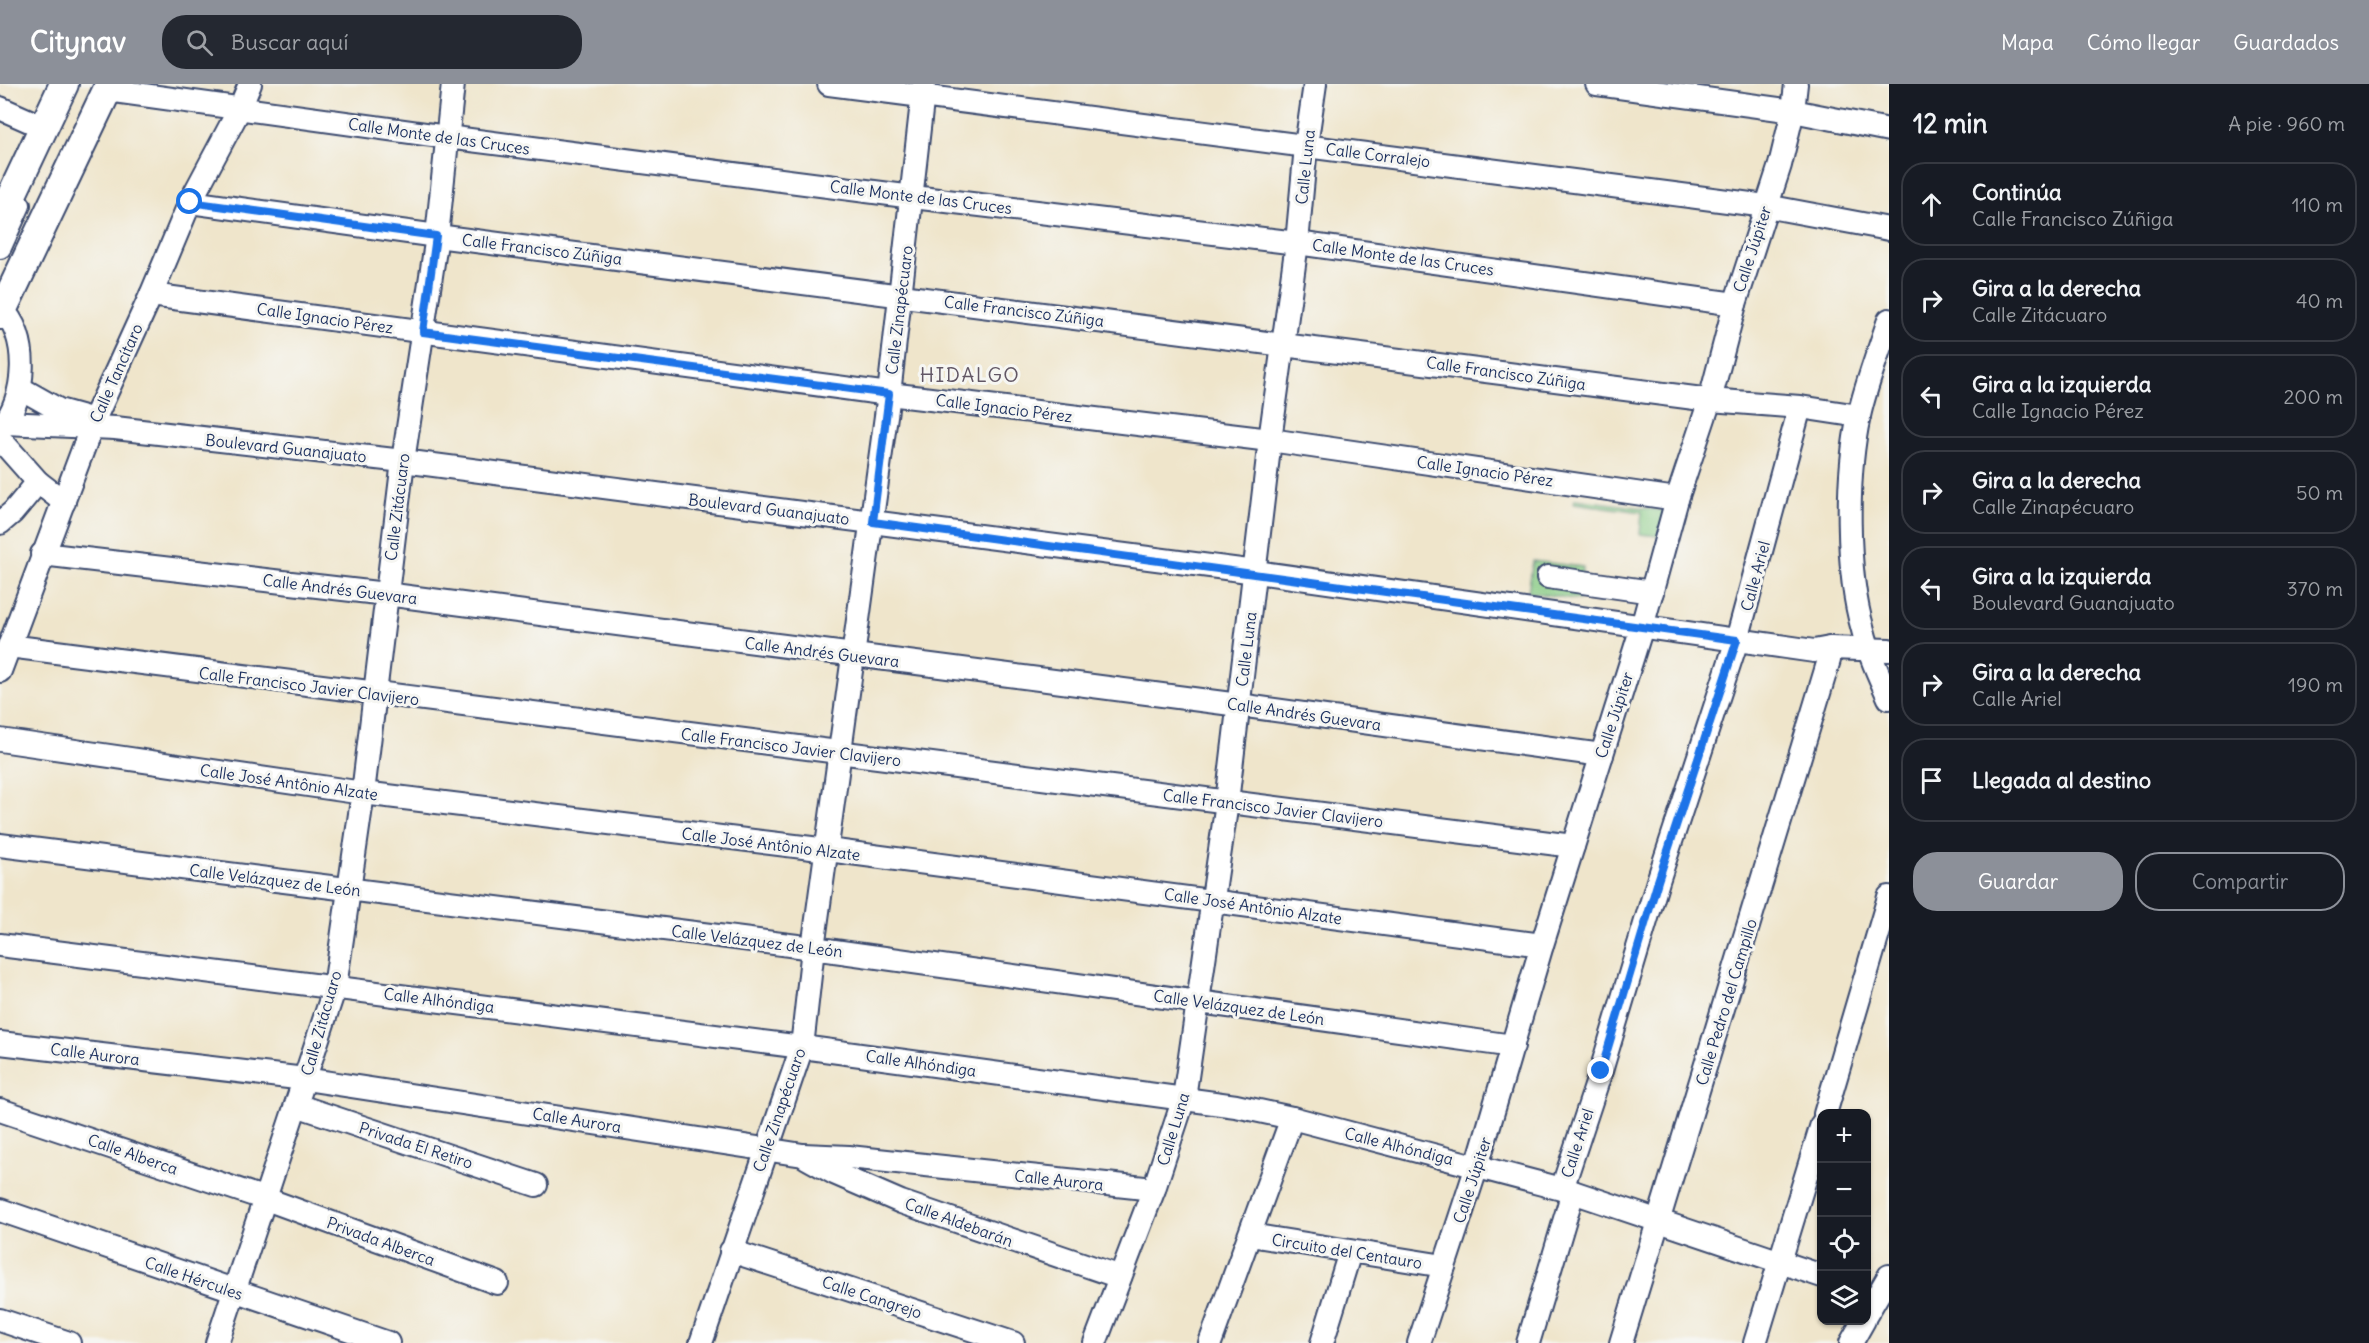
<!DOCTYPE html>
<html lang="es">
<meta charset="utf-8">
<style>
body{margin:0;font-family:Delius,sans-serif;background:#242831;color:#f1f3f6}
.controls{position:absolute;right:18px;bottom:18px;display:grid;overflow:hidden;border-radius:12px;box-shadow:0 2px 4px #0004}
.controls button{width:54px;height:54px;display:grid;place-items:center;padding:0;border:0;border-bottom:2px solid #363941;background:#171b24;color:#f1f3f6;font:30px sans-serif}
.stop{position:absolute;width:18px;height:18px;margin:-14px;border:4px solid #1a73e8;border-radius:50%;background:#fff}
.stop.end{background:#1a73e8;border-color:#fff;box-shadow:0 2px 6px #0008}
.list{margin:0;padding:0;list-style:none}
h2{display:flex;justify-content:space-between;align-items:center;height:78px;margin:0;padding:0 24px;font-size:26px}
h2 small{font-size:20px;font-weight:400;color:#9ea1a6}
.list li{display:grid;grid-template-columns:39px 1fr auto;gap:18px;align-items:center;box-sizing:border-box;height:84px;margin:0 12px 12px;padding:0 12px;border:2px solid #363941;border-radius:24px}
.list b{display:block;font-size:22px;white-space:nowrap}
.list p{margin:0;font-size:20px;white-space:nowrap;color:#9ea1a6}
.list em{font-size:20px;font-style:normal;color:#9ea1a6}
.actions{display:flex;gap:12px;padding:18px 24px}
.actions a{flex:1;padding:14px 0;border:2px solid #8c9099;border-radius:24px;text-align:center;font-size:21px;color:#8c9099}
.actions .main{background:#8c9099;color:#fff}
.icon{flex:none;width:33px;height:33px;fill:none;stroke:currentColor;stroke-width:2;stroke-linecap:round;stroke-linejoin:round}
.map{position:relative;flex:none;width:1889px;height:1259px;overflow:hidden}
header{display:flex;align-items:center;gap:36px;box-sizing:border-box;height:84px;padding:0 30px;background:#8c9099;color:#fff}
header strong{font-size:28px}
nav{display:flex;gap:33px;margin-inline-start:auto;font-size:21px}
.search{width:420px;height:54px;background:#242831;display:flex;align-items:center;gap:15px;box-sizing:border-box;padding:0 21px;border-radius:24px;color:#9ea1a6;font-size:22px}
main{display:flex}
aside{flex:1;background:#171b24}
.map>svg:first-child{display:block}
.green{fill:#88cb84;stroke:#527d71;stroke-width:1.5}
.lines{fill:none;stroke-linecap:round;stroke-linejoin:round}
.minor-casing{stroke:#3b4a6e;stroke-width:26}
.major-casing{stroke:#3b4a6e;stroke-width:32}
.minor{stroke:#fff;stroke-width:22}
.major{stroke:#fff;stroke-width:28}
.route{stroke:#1a73e8;stroke-width:8}
.labels{text-anchor:middle;stroke-width:6;stroke-linejoin:round;paint-order:stroke}
.street-label{font-size:16px;fill:#1b2f5e;stroke:#f6f6f2}
.quarter-label{font-size:20px;letter-spacing:1.5px;fill:#625765;stroke:#f6f6f2}
</style>
<header>
<strong>Citynav</strong>
<div class="search"><svg class="icon" aria-label="search" viewBox="0 0 24 24"><circle cx="10" cy="10" r="6"/><path d="M15 15l6 6"/></svg>Buscar aquí</div>
<nav><a>Mapa</a><a>Cómo llegar</a><a>Guardados</a></nav>
</header>
<main>
<div class="map">
<svg width="1889" height="1259" viewBox="0 0 1889 1259">
<rect width="100%" height="100%" fill="#f6f6f2"/>
<filter id="ink" filterUnits="userSpaceOnUse"><feTurbulence type="fractalNoise" baseFrequency=".0167" numOctaves="2"/><feDisplacementMap in="SourceGraphic" scale="12" xChannelSelector="R" yChannelSelector="G"/><feConvolveMatrix kernelMatrix="1 2 1 2 8 2 1 2 1" color-interpolation-filters="sRGB"/></filter>
<filter id="wash" filterUnits="userSpaceOnUse"><feTurbulence type="fractalNoise" baseFrequency=".008" numOctaves="4" result="noise"/><feDisplacementMap in="SourceGraphic" scale="24" xChannelSelector="R" yChannelSelector="G"/><feGaussianBlur stdDeviation="1.35" result="paint"/><feColorMatrix in="noise" values="0 0 0 0 0 0 0 0 0 0 0 0 0 0 0 0 0 1.4 0 .05"/><feComposite in="paint" operator="in"/></filter>
<g filter="url(#wash)">
<rect width="100%" height="100%" fill="#efe5cb"/>
<g class="green">
<polygon points="1575,415 1666,427 1658,452 1640,450 1642,428 1574,419"/>
<polygon points="1533,477 1583,483 1579,516 1528,508"/>
</g>
</g>
<g filter="url(#ink)">
<g class="lines">
<defs>
<g id="minor">
<polyline points="829,0 1766,122 1889,145"/>
<polyline points="1597,0 1793,27 1889,46"/>
<polyline points="107,6 447,53 913,113 1297,159 1735,220"/>
<polyline points="0,24 43,43"/>
<polyline points="190,118 437,152 1710,316 1800,323 1859,332"/>
<polyline points="0,163 19,121"/>
<polyline points="151,211 889,310 1270,356 1677,415"/>
<path d="M0 224C31 249 27 317 0 344"/>
<path d="M1889 236C1879 267 1866 300 1859 332 1846 391 1846 488 1863 546 1869 570 1879 592 1889 614"/>
<polyline points="20,304 59,326 91,335"/>
<polyline points="5,339 115,344 403,377 1256,488 1814,567 1830,564 1889,566"/>
<polyline points="0,355 38,398 64,418"/>
<polyline points="0,439 13,428 38,398"/>
<polyline points="42,470 386,510 1239,621 1602,671"/>
<polyline points="1548,493 1652,508"/>
<polyline points="9,562 1573,762"/>
<polyline points="0,587 94,336 151,211 190,118 240,24 250,0"/>
<polyline points="0,656 363,709 828,766 1542,861"/>
<polyline points="0,761 813,864 1513,962"/>
<polyline points="0,861 802,963 1236,1022 1292,1034 1573,1108 1822,1192"/>
<polyline points="0,959 305,995 803,1071 849,1073 1154,1105"/>
<polyline points="296,1021 536,1101"/>
<polyline points="0,1026 266,1115 497,1199"/>
<polyline points="1825,1030 1889,813"/>
<polyline points="807,1074 834,1089 901,1118 1120,1193"/>
<polyline points="1562,1105 1601,987 1658,797 1737,556 1800,323"/>
<polyline points="0,1126 388,1259"/>
<polyline points="1250,1151 1444,1182"/>
<polyline points="731,1167 1013,1259"/>
<polyline points="1866,1231 1889,1192"/>
<polyline points="0,1236 69,1259"/>
<polyline points="217,1259 335,903 363,709 403,377 437,152 453,0"/>
<polyline points="701,1259 802,963 813,864 889,310 924,0"/>
<polyline points="1095,1259 1154,1105 1184,1014 1227,718 1270,356 1297,159 1306,62 1315,0"/>
<polyline points="1210,1259 1292,1034"/>
<polyline points="1322,1259 1350,1168"/>
<polyline points="1419,1259 1477,1082 1542,861 1642,543 1677,415 1710,316 1735,220 1780,81 1793,27 1796,0"/>
<polyline points="1528,1259 1573,1108"/>
<polyline points="1621,1259 1803,662 1829,576 1830,564"/>
<polyline points="1755,1259 1822,1040"/>
<polyline points="1851,1259 1864,1236"/>
</g>
<g id="major">
<polyline points="0,136 64,0"/>
<polyline points="0,231 110,0"/>
</g>
</defs>
<use href="#minor" class="minor-casing"/>
<use href="#major" class="major-casing"/>
<use href="#minor" class="minor"/>
<use href="#major" class="major"/>
</g>
</g>
<g class="lines" filter="url(#ink)">
<polyline class="route" points="190,118 436,152 423,248 889,310 873,438 1737,556 1658,797 1601,987"/>
</g>
<g class="labels">
<g class="street-label">
<text transform="translate(439 52) rotate(8)" y="6">Calle Monte de las Cruces</text>
<text transform="translate(1378 71) rotate(7)" y="6">Calle Corralejo</text>
<text transform="translate(1305 83) rotate(-84)" y="6">Calle Luna</text>
<text transform="translate(921 113) rotate(7)" y="6">Calle Monte de las Cruces</text>
<text transform="translate(542 165) rotate(7)" y="6">Calle Francisco Zúñiga</text>
<text transform="translate(1752 165) rotate(-72)" y="6">Calle Júpiter</text>
<text transform="translate(1403 173) rotate(8)" y="6">Calle Monte de las Cruces</text>
<text transform="translate(899 226) rotate(-83)" y="6">Calle Zinapécuaro</text>
<text transform="translate(1024 227) rotate(7)" y="6">Calle Francisco Zúñiga</text>
<text transform="translate(325 234) rotate(8)" y="6">Calle Ignacio Pérez</text>
<text transform="translate(116 289) rotate(-66)" y="6">Calle Tancítaro</text>
<text transform="translate(1506 289) rotate(8)" y="6">Calle Francisco Zúñiga</text>
<text transform="translate(1004 324) rotate(7)" y="6">Calle Ignacio Pérez</text>
<text transform="translate(286 364) rotate(6)" y="6">Boulevard Guanajuato</text>
<text transform="translate(1485 387) rotate(8)" y="6">Calle Ignacio Pérez</text>
<text transform="translate(397 423) rotate(-83)" y="6">Calle Zitácuaro</text>
<text transform="translate(769 425) rotate(7)" y="6">Boulevard Guanajuato</text>
<text transform="translate(1755 492) rotate(-75)" y="6">Calle Ariel</text>
<text transform="translate(340 505) rotate(7)" y="6">Calle Andrés Guevara</text>
<text transform="translate(1246 565) rotate(-83)" y="6">Calle Luna</text>
<text transform="translate(822 568) rotate(7)" y="6">Calle Andrés Guevara</text>
<text transform="translate(309 602) rotate(7)" y="6">Calle Francisco Javier Clavijero</text>
<text transform="translate(1304 630) rotate(8)" y="6">Calle Andrés Guevara</text>
<text transform="translate(1614 631) rotate(-72)" y="6">Calle Júpiter</text>
<text transform="translate(791 663) rotate(7)" y="6">Calle Francisco Javier Clavijero</text>
<text transform="translate(289 698) rotate(8)" y="6">Calle José Antônio Alzate</text>
<text transform="translate(1273 724) rotate(7)" y="6">Calle Francisco Javier Clavijero</text>
<text transform="translate(771 760) rotate(7)" y="6">Calle José Antônio Alzate</text>
<text transform="translate(275 796) rotate(7)" y="6">Calle Velázquez de León</text>
<text transform="translate(1253 822) rotate(8)" y="6">Calle José Antônio Alzate</text>
<text transform="translate(757 857) rotate(7)" y="6">Calle Velázquez de León</text>
<text transform="translate(439 916) rotate(7)" y="6">Calle Alhóndiga</text>
<text transform="translate(1726 918) rotate(-73)" y="6">Calle Pedro del Campillo</text>
<text transform="translate(1239 923) rotate(8)" y="6">Calle Velázquez de León</text>
<text transform="translate(321 939) rotate(-74)" y="6">Calle Zitácuaro</text>
<text transform="translate(95 970) rotate(7)" y="6">Calle Aurora</text>
<text transform="translate(921 979) rotate(8)" y="6">Calle Alhóndiga</text>
<text transform="translate(779 1026) rotate(-71)" y="6">Calle Zinapécuaro</text>
<text transform="translate(577 1036) rotate(9)" y="6">Calle Aurora</text>
<text transform="translate(1173 1045) rotate(-73)" y="6">Calle Luna</text>
<text transform="translate(1577 1059) rotate(-72)" y="6">Calle Ariel</text>
<text transform="translate(416 1061) rotate(18)" y="6">Privada El Retiro</text>
<text transform="translate(1399 1062) rotate(14)" y="6">Calle Alhóndiga</text>
<text transform="translate(133 1070) rotate(19)" y="6">Calle Alberca</text>
<text transform="translate(1059 1096) rotate(6)" y="6">Calle Aurora</text>
<text transform="translate(1472 1096) rotate(-72)" y="6">Calle Júpiter</text>
<text transform="translate(959 1138) rotate(20)" y="6">Calle Aldebarán</text>
<text transform="translate(381 1157) rotate(20)" y="6">Privada Alberca</text>
<text transform="translate(1347 1167) rotate(9)" y="6">Circuito del Centauro</text>
<text transform="translate(194 1194) rotate(19)" y="6">Calle Hércules</text>
<text transform="translate(872 1213) rotate(18)" y="6">Calle Cangrejo</text>
</g>
<g class="quarter-label">
<text x="970" y="298">HIDALGO</text>
</g>
</g>
</svg>
<div class="controls">
<button>+</button>
<button>−</button>
<button><svg class="icon" aria-label="locate" viewBox="0 0 24 24"><circle cx="12" cy="12" r="6"/><path d="M12 2v4M12 18v4M2 12h4M18 12h4"/></svg></button>
<button><svg class="icon" aria-label="layers" viewBox="0 0 24 24"><path d="M12 4l9 5-9 5-9-5zM3 14l9 5 9-5"/></svg></button>
</div>
<div class="stop" style="left:190px;top:118px"></div>
<div class="stop end" style="left:1601px;top:987px"></div>
</div>
<aside>
<h2>12 min<small>A pie · 960 m</small></h2>
<ul class="list">
<li><svg class="icon" aria-label="ahead" viewBox="0 0 24 24"><path d="M12 20V5M6 11l6-6 6 6"/></svg><div><b>Continúa</b><p>Calle Francisco Zúñiga</p></div><em>110 m</em></li>
<li><svg class="icon" aria-label="right" viewBox="0 0 24 24"><path d="M7 20v-9h11M14 6l5 5-5 5"/></svg><div><b>Gira a la derecha</b><p>Calle Zitácuaro</p></div><em>40 m</em></li>
<li><svg class="icon" aria-label="left" viewBox="0 0 24 24"><path d="M17 20v-9H6M10 6l-5 5 5 5"/></svg><div><b>Gira a la izquierda</b><p>Calle Ignacio Pérez</p></div><em>200 m</em></li>
<li><svg class="icon" aria-label="right" viewBox="0 0 24 24"><path d="M7 20v-9h11M14 6l5 5-5 5"/></svg><div><b>Gira a la derecha</b><p>Calle Zinapécuaro</p></div><em>50 m</em></li>
<li><svg class="icon" aria-label="left" viewBox="0 0 24 24"><path d="M17 20v-9H6M10 6l-5 5 5 5"/></svg><div><b>Gira a la izquierda</b><p>Boulevard Guanajuato</p></div><em>370 m</em></li>
<li><svg class="icon" aria-label="right" viewBox="0 0 24 24"><path d="M7 20v-9h11M14 6l5 5-5 5"/></svg><div><b>Gira a la derecha</b><p>Calle Ariel</p></div><em>190 m</em></li>
<li><svg class="icon" aria-label="arrive" viewBox="0 0 24 24"><path d="M6 21V4h12l-3 4 3 4H6"/></svg><div><b>Llegada al destino</b></div></li>
</ul>
<div class="actions"><a class="main">Guardar</a><a>Compartir</a></div>
</aside>
</main>
